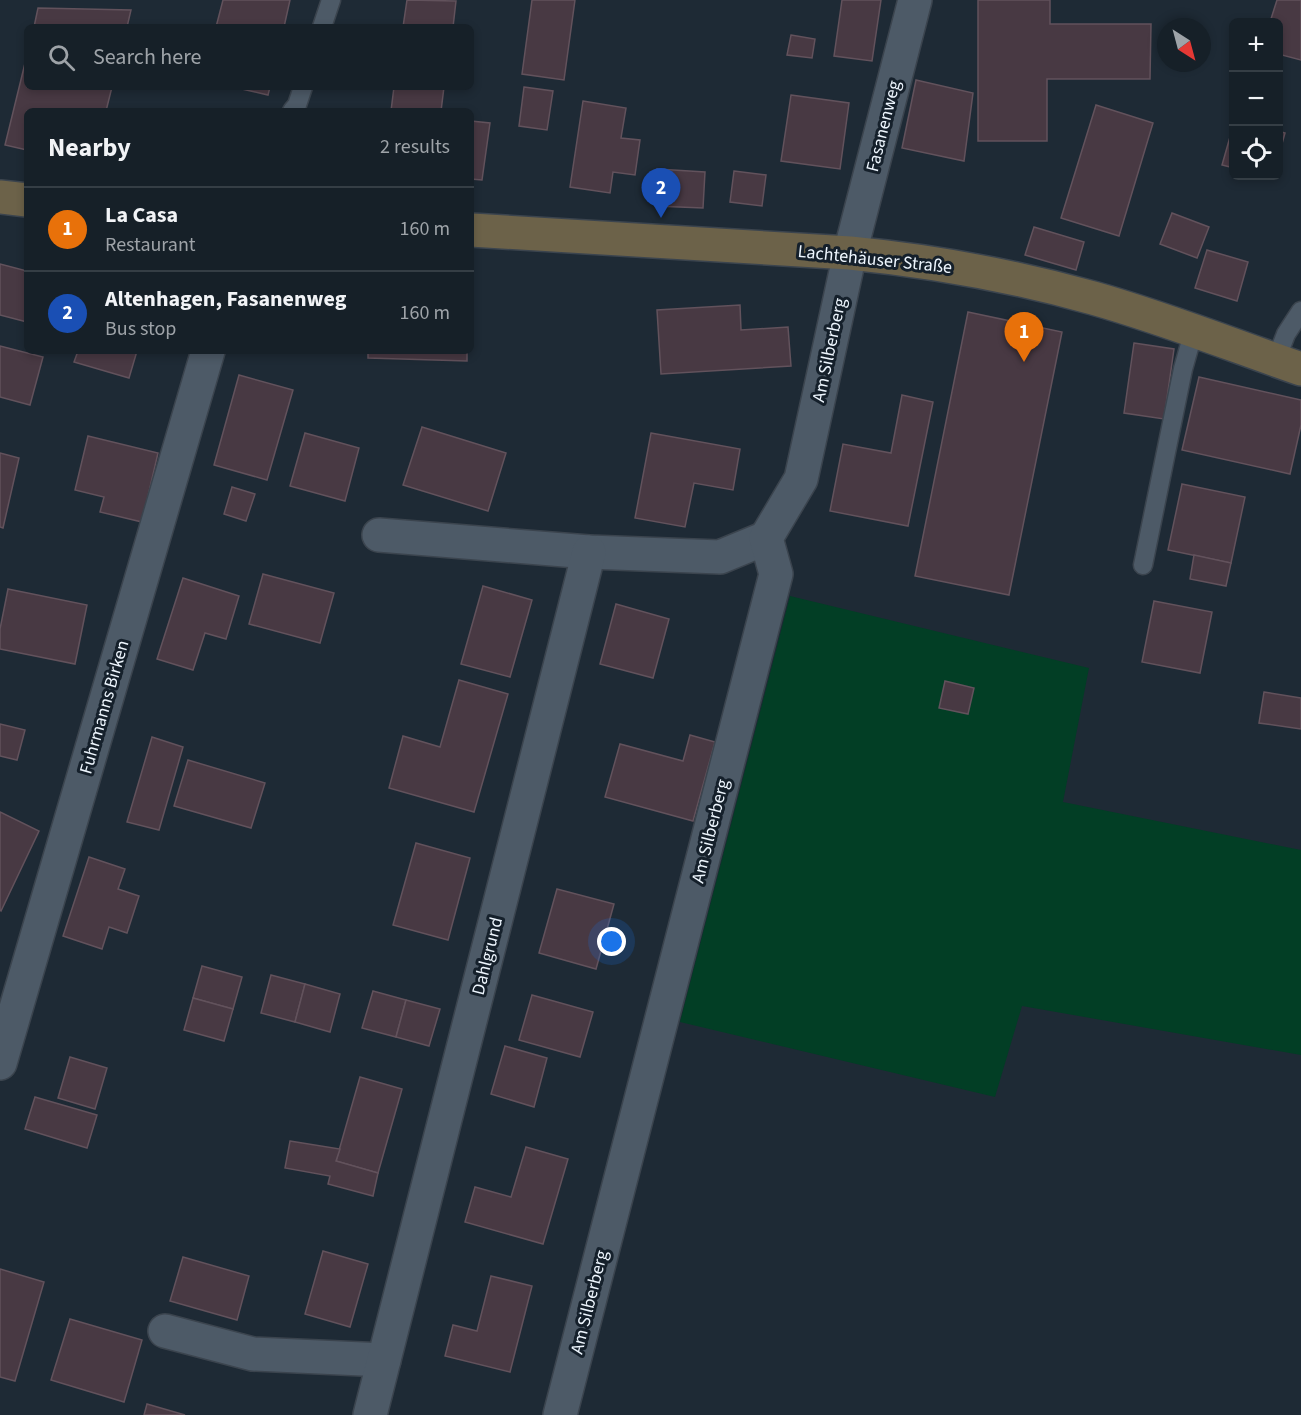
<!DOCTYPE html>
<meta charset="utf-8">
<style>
body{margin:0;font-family:"Source Sans 3",sans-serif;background:#232d34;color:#f1f3f6}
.controls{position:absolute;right:18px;top:18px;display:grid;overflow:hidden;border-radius:9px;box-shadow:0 3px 9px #0003}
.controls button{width:54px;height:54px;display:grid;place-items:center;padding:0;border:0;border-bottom:2px solid #353e45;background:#162028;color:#f1f3f6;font:30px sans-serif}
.compass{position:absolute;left:1157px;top:18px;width:54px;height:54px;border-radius:50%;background:#162028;box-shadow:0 3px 9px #0003;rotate:144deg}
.you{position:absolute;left:612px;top:942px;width:21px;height:21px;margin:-15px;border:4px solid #fff;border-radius:50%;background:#1a73e8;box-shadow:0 0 0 9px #1a73e833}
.badge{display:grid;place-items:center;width:39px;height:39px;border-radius:50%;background:#8c9099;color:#fff;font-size:20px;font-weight:700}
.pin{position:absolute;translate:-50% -50px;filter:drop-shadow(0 2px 3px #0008)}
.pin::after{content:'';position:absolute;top:32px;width:21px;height:18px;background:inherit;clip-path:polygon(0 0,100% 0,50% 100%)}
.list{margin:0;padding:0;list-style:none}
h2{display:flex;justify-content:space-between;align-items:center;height:78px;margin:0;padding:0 24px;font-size:26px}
h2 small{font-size:20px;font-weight:400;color:#9ea3a8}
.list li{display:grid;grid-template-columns:39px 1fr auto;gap:18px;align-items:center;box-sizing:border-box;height:84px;padding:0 24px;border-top:2px solid #353e45}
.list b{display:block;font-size:22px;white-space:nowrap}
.list p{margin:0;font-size:20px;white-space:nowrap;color:#9ea3a8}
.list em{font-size:20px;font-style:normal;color:#9ea3a8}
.icon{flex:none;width:33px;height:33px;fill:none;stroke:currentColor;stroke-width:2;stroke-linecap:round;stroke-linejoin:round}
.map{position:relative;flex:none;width:1301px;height:1415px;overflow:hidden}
.search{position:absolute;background:#162028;box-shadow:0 3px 9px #0003;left:24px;top:24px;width:450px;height:66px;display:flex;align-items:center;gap:15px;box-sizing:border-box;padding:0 21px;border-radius:9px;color:#9ea3a8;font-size:22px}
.panel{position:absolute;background:#162028;box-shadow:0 3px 9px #0003;left:24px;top:108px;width:450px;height:246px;border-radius:9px}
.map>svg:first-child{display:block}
.green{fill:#023e25}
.building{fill:#483943;stroke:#62525c;stroke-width:1.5}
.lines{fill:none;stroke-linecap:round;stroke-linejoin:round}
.lane-casing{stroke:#3b444e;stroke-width:21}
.street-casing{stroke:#3b444e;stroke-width:36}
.secondary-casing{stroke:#3b444e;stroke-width:36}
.lane{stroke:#4d5a67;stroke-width:18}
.street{stroke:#4d5a67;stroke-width:33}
.secondary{stroke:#6c6249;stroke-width:33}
.labels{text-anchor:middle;stroke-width:6;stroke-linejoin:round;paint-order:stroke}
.street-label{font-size:18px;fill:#eef6fe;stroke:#15202b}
</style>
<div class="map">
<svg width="1301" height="1415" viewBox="0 0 1301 1415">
<rect width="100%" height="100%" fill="#1e2a35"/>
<polygon class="green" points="790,596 1089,668 1063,802 1301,850 1301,1055 1022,1006 995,1097 680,1022"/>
<g class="building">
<polygon points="223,0 290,0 284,27 216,27"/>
<polygon points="407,0 456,1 453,27 403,27"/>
<polygon points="532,0 575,0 564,80 522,74"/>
<polygon points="842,0 881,0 872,61 834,56"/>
<polygon points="978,0 1050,0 1050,24 1151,24 1150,79 1047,79 1047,141 978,141"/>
<polygon points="1277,0 1301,0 1301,60 1278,54 1278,22 1270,22"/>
<polygon points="38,8 131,10 127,27 34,27"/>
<polygon points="791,35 815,39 812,58 787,55"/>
<polygon points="27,55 27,87 112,87 106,111 27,111 27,150 5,145"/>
<polygon points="916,80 973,93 964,161 902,148"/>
<polygon points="233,87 270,87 268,95"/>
<polygon points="394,87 444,87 441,111 391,111"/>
<polygon points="524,87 553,91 547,130 519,126"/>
<polygon points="791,95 849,103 840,169 781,161"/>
<polygon points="583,101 626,108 621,138 640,140 635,175 613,172 610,193 570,187"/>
<polygon points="1096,105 1153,123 1119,236 1061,218"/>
<polygon points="471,121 490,123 482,180 471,179"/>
<polygon points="1234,123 1234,168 1222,165"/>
<polygon points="1278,131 1285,133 1278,158"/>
<polygon points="657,169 705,172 703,208 655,206"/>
<polygon points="734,171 766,175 762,206 730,202"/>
<polygon points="1172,213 1209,227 1197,258 1160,244"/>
<polygon points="1034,227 1084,242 1076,270 1025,255"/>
<polygon points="1207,250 1248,262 1237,301 1195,288"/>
<polygon points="0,264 27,271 27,322 0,315"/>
<polygon points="740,305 741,330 788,327 791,366 661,374 657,310"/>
<polygon points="968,312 1062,332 1009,595 915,576"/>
<polygon points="1134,343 1174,349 1164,419 1124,413"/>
<polygon points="0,346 43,357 30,405 0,397"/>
<polygon points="78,351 137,351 129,378 74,362"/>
<polygon points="368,351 467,351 467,361 368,358"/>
<polygon points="239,375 293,390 267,480 214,465"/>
<polygon points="1199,377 1301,400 1301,425 1290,474 1182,450"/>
<polygon points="902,395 933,402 908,526 830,511 843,444 891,453"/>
<polygon points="422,427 506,453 488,511 403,485"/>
<polygon points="305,433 359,448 345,501 290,486"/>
<polygon points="651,433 740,449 733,490 694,483 685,527 635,518"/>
<polygon points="88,436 158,453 142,522 100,512 104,497 75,490"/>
<polygon points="0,453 19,458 3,528 0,527"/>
<polygon points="1182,484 1245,497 1231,563 1168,550"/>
<polygon points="232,487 255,494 246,521 224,514"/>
<polygon points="1194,555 1231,563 1226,586 1190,579"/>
<polygon points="263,574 334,593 320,643 249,624"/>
<polygon points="183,578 239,596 226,639 205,633 193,670 157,659"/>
<polygon points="483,586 532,600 510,677 461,664"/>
<polygon points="8,589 87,605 75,664 0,649 0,629"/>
<polygon points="1154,601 1212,612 1200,673 1142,662"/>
<polygon points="616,604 669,619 653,678 600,664"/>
<polygon points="459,680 508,694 474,812 389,788 403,736 440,747"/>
<polygon points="945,681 974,688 968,714 939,708"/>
<polygon points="1264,692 1301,698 1301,729 1259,723"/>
<polygon points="0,724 25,730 17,760 0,756"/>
<polygon points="690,735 715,742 693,821 605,797 620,744 683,761"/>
<polygon points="152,737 183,747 159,830 127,822"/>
<polygon points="188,760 265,783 251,828 174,806"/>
<polygon points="0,812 39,831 1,911 0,910"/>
<polygon points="416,843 470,858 448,940 393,925"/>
<polygon points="89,857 125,869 118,889 139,896 127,933 109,927 102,949 63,936"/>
<polygon points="557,889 614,904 596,969 539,953"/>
<polygon points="202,966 242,977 233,1009 193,998"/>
<polygon points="271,975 305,984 295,1022 261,1013"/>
<polygon points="305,984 340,994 330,1032 295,1022"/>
<polygon points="373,991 406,1000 396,1037 362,1028"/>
<polygon points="532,995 593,1012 580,1057 519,1040"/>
<polygon points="193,998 233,1009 224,1041 184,1030"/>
<polygon points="406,1000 440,1009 429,1046 396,1037"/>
<polygon points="505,1046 547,1058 534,1107 491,1094"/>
<polygon points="70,1057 107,1068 95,1109 58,1098"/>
<polygon points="360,1077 402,1089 378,1173 336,1161"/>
<polygon points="35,1097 97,1115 87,1148 25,1129"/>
<polygon points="290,1141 340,1149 336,1161 378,1173 373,1196 328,1184 330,1176 285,1168"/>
<polygon points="526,1147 568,1159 543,1244 465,1222 475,1187 511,1197"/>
<polygon points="323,1251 368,1264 350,1327 305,1314"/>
<polygon points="183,1257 249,1276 237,1320 170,1301"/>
<polygon points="0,1269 44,1282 15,1381 0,1377"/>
<polygon points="491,1276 532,1286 510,1372 445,1356 453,1325 477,1331"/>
<polygon points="70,1319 142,1340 124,1402 51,1380"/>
<polygon points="147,1404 185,1415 144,1415"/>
</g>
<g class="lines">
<defs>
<g id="lane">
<polyline points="322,27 331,0"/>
<polyline points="292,111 297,105 303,87"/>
<polyline points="1276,360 1286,334 1301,311"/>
<polyline points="1143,565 1183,369 1194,330"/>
</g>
<g id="street">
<polyline points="379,535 589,552 720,557 766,538"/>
<polyline points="0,1063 208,351"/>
<polyline points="165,1331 253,1354 384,1360"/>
<polyline points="370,1415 589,552"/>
<polyline points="560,1415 776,574 766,538 801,479 850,253 915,0"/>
</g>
<g id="secondary">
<polyline points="0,197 27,200"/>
<path d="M471 230 850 253C932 261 1014 276 1093 298 1164 318 1232 345 1301 369"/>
</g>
</defs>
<use href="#lane" class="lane-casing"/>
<use href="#street" class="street-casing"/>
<use href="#secondary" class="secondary-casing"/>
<use href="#lane" class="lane"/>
<use href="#street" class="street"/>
<use href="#secondary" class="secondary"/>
</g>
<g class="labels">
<g class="street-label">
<text transform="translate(883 126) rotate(-76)" y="6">Fasanenweg</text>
<text transform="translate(875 259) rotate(6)" y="6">Lachtehäuser Straße</text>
<text transform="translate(829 350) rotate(-78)" y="6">Am Silberberg</text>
<text transform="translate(104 707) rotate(-74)" y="6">Fuhrmanns Birken</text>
<text transform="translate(710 831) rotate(-76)" y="6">Am Silberberg</text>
<text transform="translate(487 956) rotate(-76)" y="6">Dahlgrund</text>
<text transform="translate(589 1302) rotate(-76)" y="6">Am Silberberg</text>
</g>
</g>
</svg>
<div class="controls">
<button>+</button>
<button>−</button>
<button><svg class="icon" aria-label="locate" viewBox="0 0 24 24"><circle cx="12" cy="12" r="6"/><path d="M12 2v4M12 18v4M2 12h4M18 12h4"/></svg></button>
</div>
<svg class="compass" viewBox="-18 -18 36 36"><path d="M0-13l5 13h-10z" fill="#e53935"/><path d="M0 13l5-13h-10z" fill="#9ea3a8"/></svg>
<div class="you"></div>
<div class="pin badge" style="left:1024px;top:362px;background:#e8710a">1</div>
<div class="pin badge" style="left:661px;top:218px;background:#1a4fb4">2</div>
<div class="search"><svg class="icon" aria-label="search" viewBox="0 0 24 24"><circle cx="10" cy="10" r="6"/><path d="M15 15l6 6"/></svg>Search here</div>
<section class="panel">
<h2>Nearby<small>2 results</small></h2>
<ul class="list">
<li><span class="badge" style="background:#e8710a">1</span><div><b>La Casa</b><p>Restaurant</p></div><em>160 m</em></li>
<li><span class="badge" style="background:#1a4fb4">2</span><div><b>Altenhagen, Fasanenweg</b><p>Bus stop</p></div><em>160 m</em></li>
</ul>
</section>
</div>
